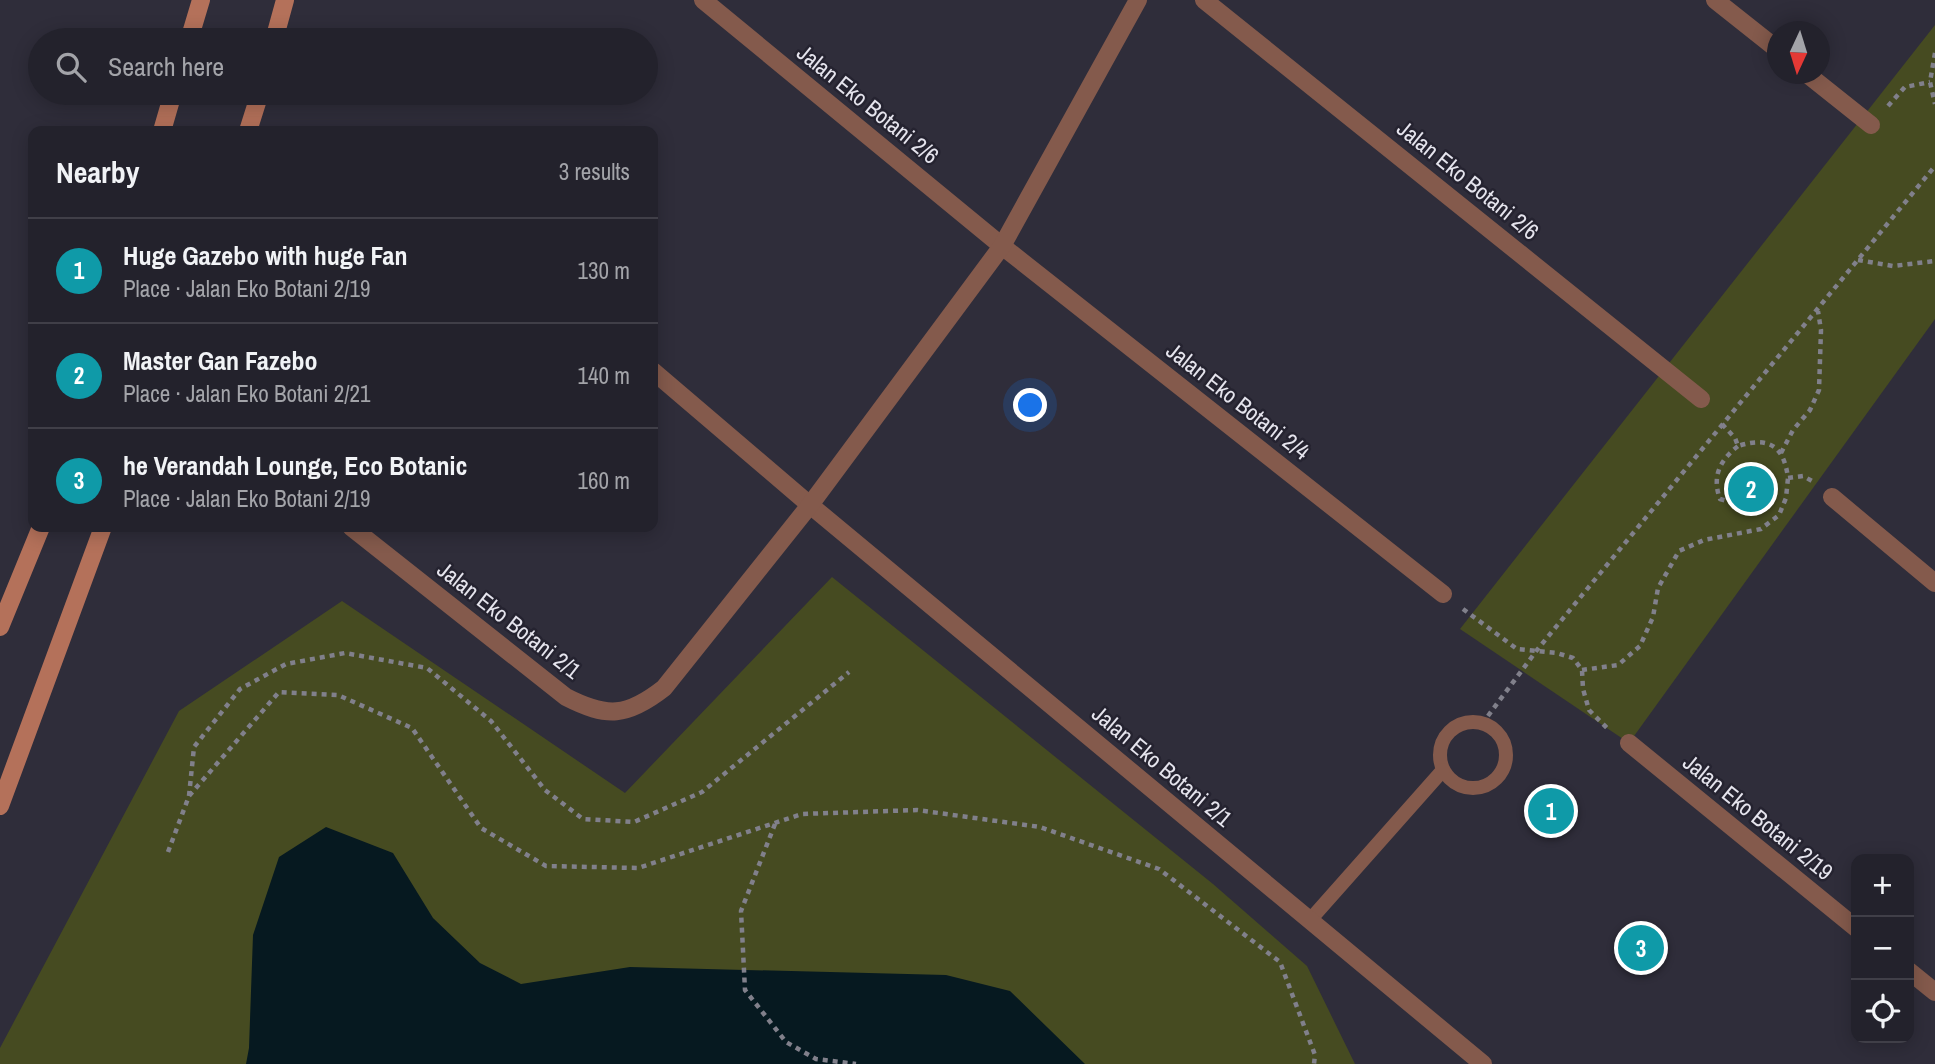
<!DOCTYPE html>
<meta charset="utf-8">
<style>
body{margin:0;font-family:"Archivo Narrow",sans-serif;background:#2b2a34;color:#f1f3f6}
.controls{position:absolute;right:21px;bottom:21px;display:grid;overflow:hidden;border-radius:14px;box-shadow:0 4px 18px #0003}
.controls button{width:63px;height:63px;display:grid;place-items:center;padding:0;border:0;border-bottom:2px solid #403f48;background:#23222c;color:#f1f3f6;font:35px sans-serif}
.compass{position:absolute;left:1767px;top:21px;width:63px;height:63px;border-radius:50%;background:#23222c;box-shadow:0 4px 18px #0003;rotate:184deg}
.you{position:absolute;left:1031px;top:406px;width:24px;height:24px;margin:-18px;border:5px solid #fff;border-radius:50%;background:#1a73e8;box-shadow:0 0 0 10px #1a73e833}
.badge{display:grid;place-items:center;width:46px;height:46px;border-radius:50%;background:#0b8043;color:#fff;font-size:23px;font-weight:700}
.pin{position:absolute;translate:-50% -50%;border:4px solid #fff;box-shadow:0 2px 7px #0006}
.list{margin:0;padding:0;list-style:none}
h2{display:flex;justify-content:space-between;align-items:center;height:91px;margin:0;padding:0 28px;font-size:30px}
h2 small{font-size:23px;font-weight:400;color:#a3a4a9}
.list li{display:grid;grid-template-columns:46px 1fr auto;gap:21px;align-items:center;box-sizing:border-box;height:105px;padding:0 28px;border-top:2px solid #403f48}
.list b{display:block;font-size:26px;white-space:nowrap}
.list p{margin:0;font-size:23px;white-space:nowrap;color:#a3a4a9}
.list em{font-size:23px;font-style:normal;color:#a3a4a9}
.icon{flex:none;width:38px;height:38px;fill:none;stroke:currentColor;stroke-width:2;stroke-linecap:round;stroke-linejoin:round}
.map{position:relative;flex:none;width:1935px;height:1064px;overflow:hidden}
.search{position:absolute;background:#23222c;box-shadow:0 4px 18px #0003;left:28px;top:28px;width:630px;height:77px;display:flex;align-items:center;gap:18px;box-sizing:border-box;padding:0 24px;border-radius:38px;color:#a3a4a9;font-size:26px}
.panel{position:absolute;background:#23222c;box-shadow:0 4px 18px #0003;left:28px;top:126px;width:630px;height:406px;border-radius:14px}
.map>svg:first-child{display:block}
.green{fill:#464b21}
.water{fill:#061920}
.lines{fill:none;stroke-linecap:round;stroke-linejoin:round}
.path{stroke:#81808b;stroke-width:4.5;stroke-dasharray:5 5;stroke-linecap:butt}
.service{stroke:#845a4c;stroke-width:14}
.minor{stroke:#845a4c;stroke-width:18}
.secondary{stroke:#b4715a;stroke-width:18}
.labels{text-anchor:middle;stroke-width:5;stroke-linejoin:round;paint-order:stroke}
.street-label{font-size:23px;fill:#e5e4ed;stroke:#252330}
</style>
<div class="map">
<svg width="1935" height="1064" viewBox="0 0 1935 1064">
<rect width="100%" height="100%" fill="#2f2d3a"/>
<g class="green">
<polygon points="1935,25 1935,319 1629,743 1460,629"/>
<polygon points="832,577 1213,884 1307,966 1355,1064 0,1064 0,1048 179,711 342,601 625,793"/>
</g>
<polygon class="water" points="326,827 393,853 433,918 480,963 521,984 630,967 946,975 1010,991 1085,1064 246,1064 249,1048 253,935 279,857"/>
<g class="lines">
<g class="path">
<polyline points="1935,53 1930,82 1935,104"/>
<polyline points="1888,106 1905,87 1930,82"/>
<polyline points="1858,260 1893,266 1935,261"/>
<path d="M1722 424 1735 438 1738 446C1769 436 1784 446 1788 478L1803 476 1812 481"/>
<polyline points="1781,453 1793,430 1810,410 1819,390 1821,330 1818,311"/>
<path d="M1734 503 1720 499C1712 477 1719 461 1738 446"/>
<polyline points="1463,609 1517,649 1557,653 1573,658 1582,670 1583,689 1589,710 1609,730"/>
<polyline points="1582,670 1618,665 1640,646 1653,617 1658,588 1679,551 1704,540 1761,529 1779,515 1786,498 1788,478"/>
<polyline points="1482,724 1537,650 1935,166"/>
<polyline points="189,796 194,747 240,689 286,664 345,653 427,668 491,721 545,790 583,819 634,822 702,792 849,672"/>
<polyline points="775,824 741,911 745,990 786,1042 816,1059 856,1064"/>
<polyline points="168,852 189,796 279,692 338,695 412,728 481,828 546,866 638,868 802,814 917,810 1040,827 1159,869 1280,962 1315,1055 1314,1064"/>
</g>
<g class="service">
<circle cx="1473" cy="755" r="33"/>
<polyline points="1310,920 1443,770"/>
</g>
<g class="minor">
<polyline points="703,0 1002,246 1443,594"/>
<polyline points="1204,0 1701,399"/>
<polyline points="1715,0 1778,50"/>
<polyline points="1807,74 1871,125"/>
<polyline points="653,371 810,505 1483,1064"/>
<polyline points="1832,497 1935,583"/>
<path d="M351 527 566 697C607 718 627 717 664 688L810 505 1002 246 1138 0"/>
<polyline points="1629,743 1856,928"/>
<polyline points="1909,971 1935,992"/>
</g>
<g class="secondary">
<polyline points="189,40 201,0"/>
<polyline points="274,40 285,0"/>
<polyline points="162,131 173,93"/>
<polyline points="248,131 260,93"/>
<polyline points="0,627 41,527"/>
<polyline points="0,806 103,527"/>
</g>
</g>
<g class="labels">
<g class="street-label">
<text transform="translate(868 104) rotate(39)" y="8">Jalan Eko Botani 2/6</text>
<text transform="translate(1468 180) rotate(39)" y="8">Jalan Eko Botani 2/6</text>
<text transform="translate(1238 401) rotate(38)" y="8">Jalan Eko Botani 2/4</text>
<text transform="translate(509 620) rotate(38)" y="8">Jalan Eko Botani 2/1</text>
<text transform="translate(1162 766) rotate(40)" y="8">Jalan Eko Botani 2/1</text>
<text transform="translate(1758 817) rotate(39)" y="8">Jalan Eko Botani 2/19</text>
</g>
</g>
</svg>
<div class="controls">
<button>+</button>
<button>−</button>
<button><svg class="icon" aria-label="locate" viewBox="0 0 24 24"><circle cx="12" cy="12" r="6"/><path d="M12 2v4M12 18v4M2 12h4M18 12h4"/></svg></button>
</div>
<svg class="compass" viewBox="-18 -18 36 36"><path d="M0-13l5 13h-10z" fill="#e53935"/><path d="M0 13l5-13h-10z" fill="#a3a4a9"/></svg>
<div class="you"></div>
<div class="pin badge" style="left:1551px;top:811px;background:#0f9aa8">1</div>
<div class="pin badge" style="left:1751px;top:489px;background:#0f9aa8">2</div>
<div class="pin badge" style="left:1641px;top:948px;background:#0f9aa8">3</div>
<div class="search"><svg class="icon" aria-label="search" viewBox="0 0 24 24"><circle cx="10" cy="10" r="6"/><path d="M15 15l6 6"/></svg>Search here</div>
<section class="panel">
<h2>Nearby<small>3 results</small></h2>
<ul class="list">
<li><span class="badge" style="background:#0f9aa8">1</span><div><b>Huge Gazebo with huge Fan</b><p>Place · Jalan Eko Botani 2/19</p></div><em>130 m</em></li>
<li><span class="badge" style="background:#0f9aa8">2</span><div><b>Master Gan Fazebo</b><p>Place · Jalan Eko Botani 2/21</p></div><em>140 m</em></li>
<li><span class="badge" style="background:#0f9aa8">3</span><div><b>he Verandah Lounge, Eco Botanic</b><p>Place · Jalan Eko Botani 2/19</p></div><em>160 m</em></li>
</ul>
</section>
</div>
